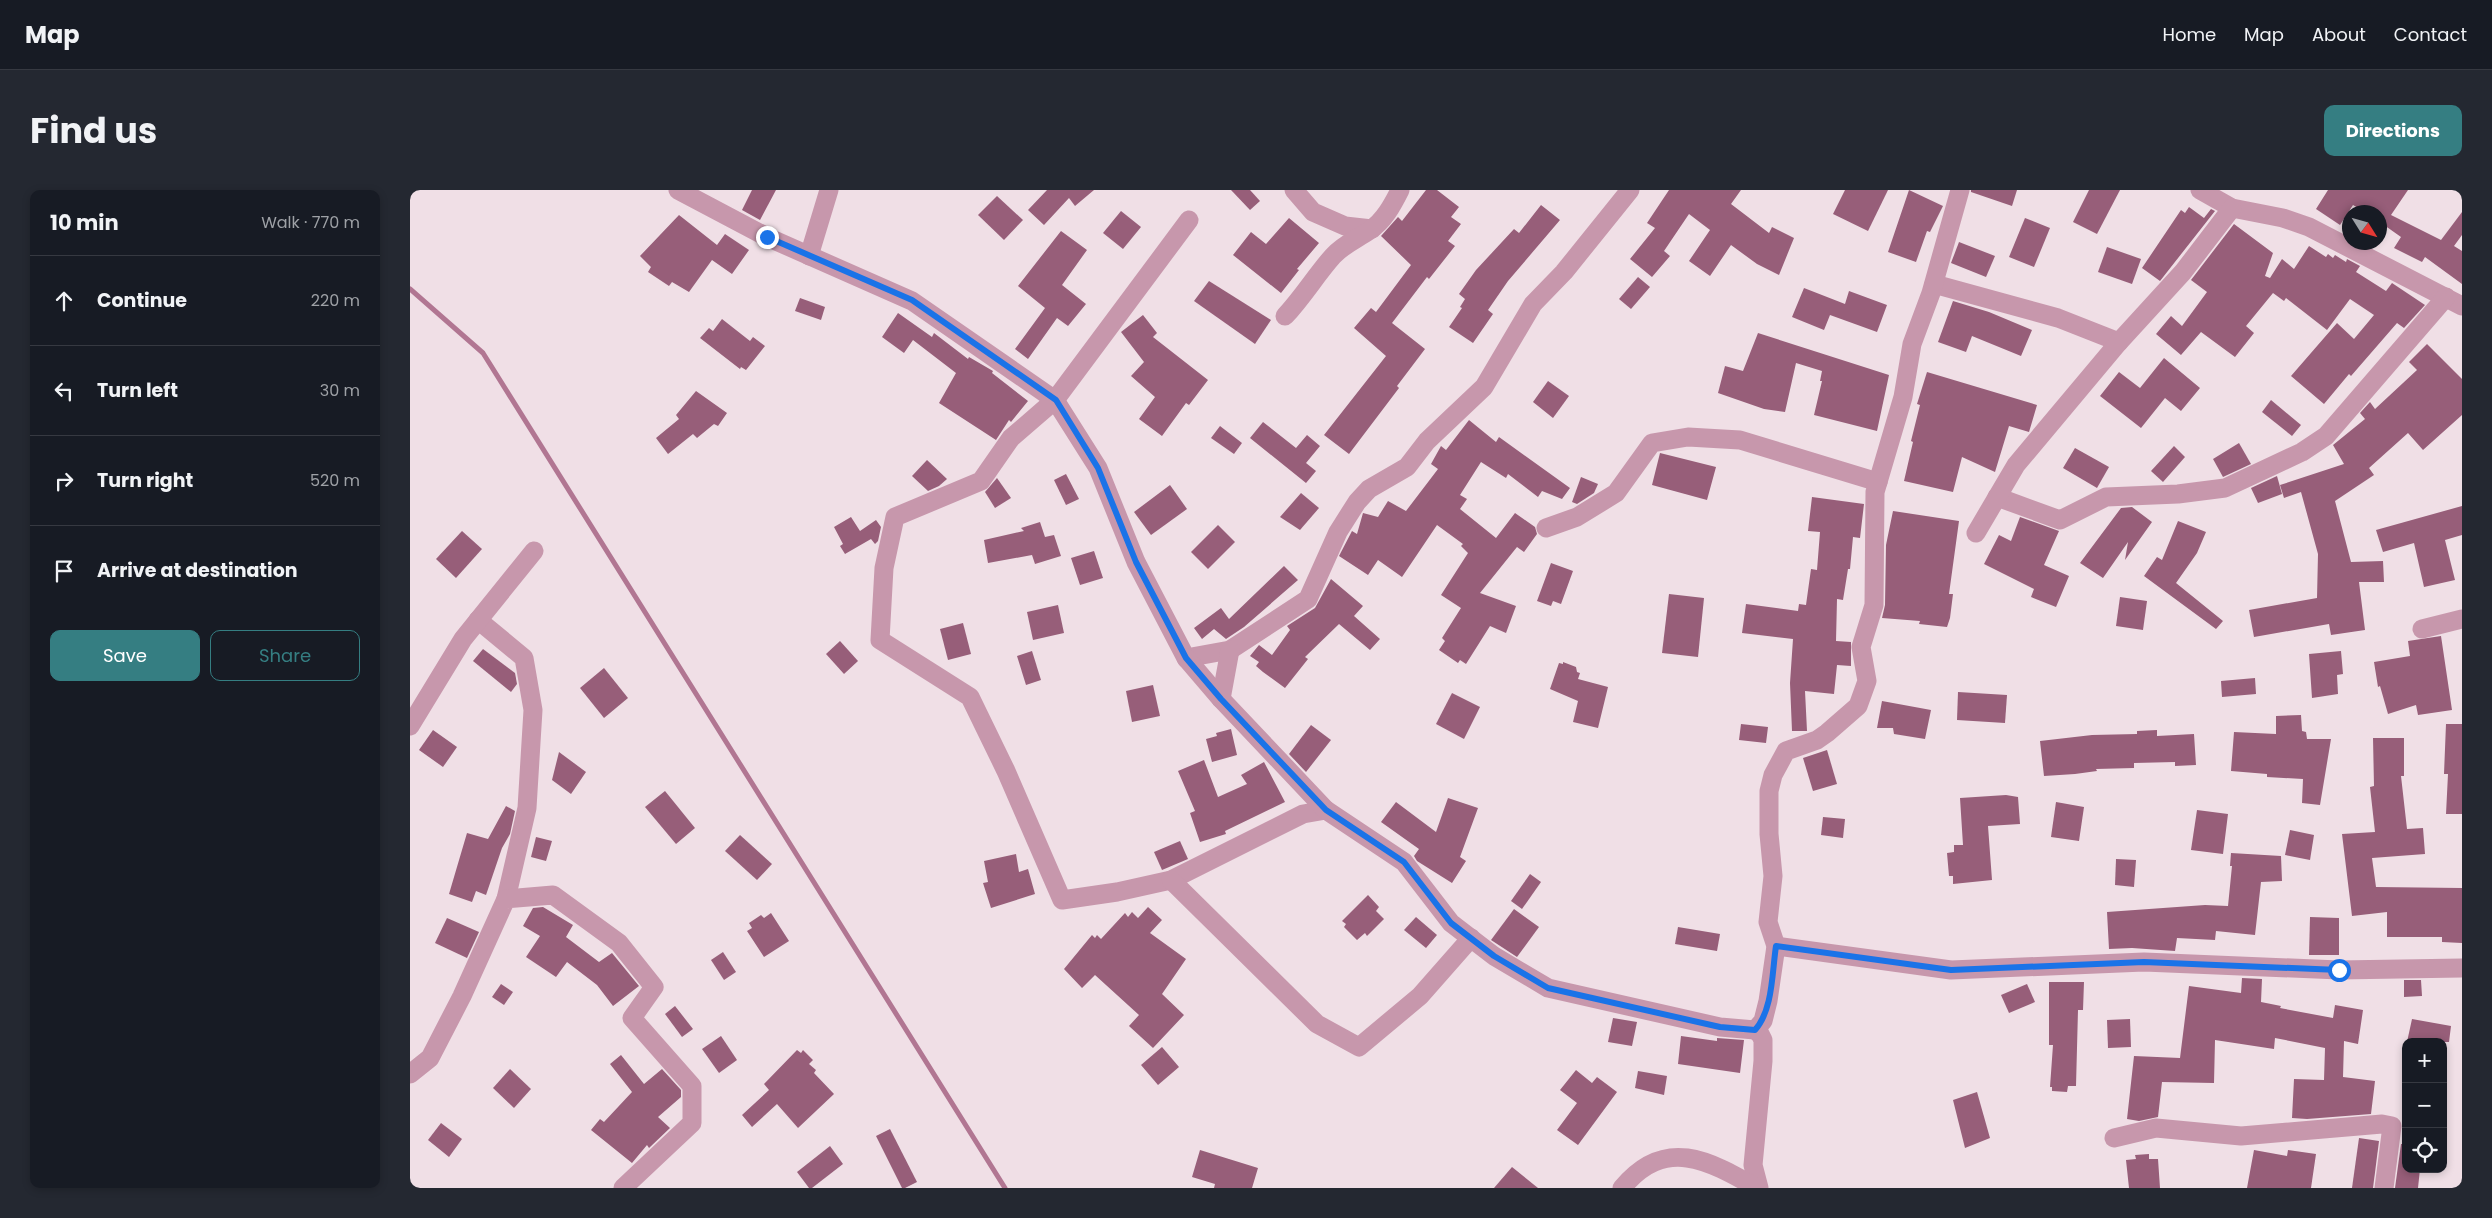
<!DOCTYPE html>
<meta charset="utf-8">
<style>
body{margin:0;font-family:Poppins,sans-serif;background:#242831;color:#f1f3f6}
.controls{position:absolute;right:15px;bottom:15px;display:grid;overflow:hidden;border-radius:10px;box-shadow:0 2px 8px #0003}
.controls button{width:45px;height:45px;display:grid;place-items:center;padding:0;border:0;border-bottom:1px solid #363941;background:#171b24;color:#f1f3f6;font:25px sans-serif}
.compass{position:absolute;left:1932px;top:15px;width:45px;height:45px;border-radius:50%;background:#171b24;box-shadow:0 2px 8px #0003;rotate:127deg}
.stop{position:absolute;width:15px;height:15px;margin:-11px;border:4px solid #1a73e8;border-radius:50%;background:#fff}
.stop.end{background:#1a73e8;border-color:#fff;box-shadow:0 1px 5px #0008}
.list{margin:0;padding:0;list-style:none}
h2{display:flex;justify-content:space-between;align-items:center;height:65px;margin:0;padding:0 20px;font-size:21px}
h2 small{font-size:16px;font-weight:400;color:#9ea1a6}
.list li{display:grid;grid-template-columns:32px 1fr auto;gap:15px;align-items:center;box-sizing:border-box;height:90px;padding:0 20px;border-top:1px solid #363941}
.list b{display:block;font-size:19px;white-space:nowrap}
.list em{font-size:16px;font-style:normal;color:#9ea1a6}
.actions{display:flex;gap:10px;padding:15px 20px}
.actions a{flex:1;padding:11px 0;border:1px solid #357e82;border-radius:10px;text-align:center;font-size:18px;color:#357e82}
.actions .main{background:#357e82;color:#fff}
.icon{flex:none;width:28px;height:28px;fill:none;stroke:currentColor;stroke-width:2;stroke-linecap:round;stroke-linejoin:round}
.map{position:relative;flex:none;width:2052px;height:998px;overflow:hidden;border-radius:10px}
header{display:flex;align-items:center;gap:30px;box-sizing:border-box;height:70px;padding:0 25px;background:#171b24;border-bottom:1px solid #363941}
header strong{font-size:24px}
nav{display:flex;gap:28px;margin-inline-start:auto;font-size:18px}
.intro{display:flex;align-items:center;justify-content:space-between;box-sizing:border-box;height:120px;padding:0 30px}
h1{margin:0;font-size:35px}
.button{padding:12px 22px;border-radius:10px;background:#357e82;color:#fff;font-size:18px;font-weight:700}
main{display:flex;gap:30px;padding:0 30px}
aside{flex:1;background:#171b24;border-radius:10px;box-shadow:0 2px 8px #0003}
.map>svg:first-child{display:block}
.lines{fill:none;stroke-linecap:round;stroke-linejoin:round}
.stream{stroke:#b17692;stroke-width:5}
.building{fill:#975e79}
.street{stroke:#c797ac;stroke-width:19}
.route{stroke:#1a73e8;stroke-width:6}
</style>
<header>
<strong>Map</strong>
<nav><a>Home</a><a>Map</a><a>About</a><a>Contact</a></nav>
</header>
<div class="intro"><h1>Find us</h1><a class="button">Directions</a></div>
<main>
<aside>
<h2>10 min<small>Walk · 770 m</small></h2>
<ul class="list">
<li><svg class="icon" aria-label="ahead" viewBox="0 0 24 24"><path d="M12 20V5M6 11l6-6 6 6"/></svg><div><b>Continue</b></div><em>220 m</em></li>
<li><svg class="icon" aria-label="left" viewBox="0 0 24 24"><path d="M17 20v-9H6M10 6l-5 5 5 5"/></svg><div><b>Turn left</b></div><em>30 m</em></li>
<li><svg class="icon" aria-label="right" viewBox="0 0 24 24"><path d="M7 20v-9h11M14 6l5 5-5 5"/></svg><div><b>Turn right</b></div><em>520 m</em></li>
<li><svg class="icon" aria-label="arrive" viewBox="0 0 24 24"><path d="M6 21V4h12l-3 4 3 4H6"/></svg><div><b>Arrive at destination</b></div></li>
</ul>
<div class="actions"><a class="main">Save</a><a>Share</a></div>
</aside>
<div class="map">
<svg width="2052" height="998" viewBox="0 0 2052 998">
<rect width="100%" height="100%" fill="#f0dfe6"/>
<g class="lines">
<polyline class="stream" points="0,99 73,163 595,998"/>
</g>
<g class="building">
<polygon points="342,0 366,0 350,30 332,20"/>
<polygon points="637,0 684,0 665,16 659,8 634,35 618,20"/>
<polygon points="821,0 840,0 850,11 840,20"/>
<polygon points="1016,0 1027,0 1049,17 1041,27 1051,34 1038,51 1045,56 1019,89 1017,87 982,133 1015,159 987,196 989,198 939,264 914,245 976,166 944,138 961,118 966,122 1001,75 971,46 988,27 992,31"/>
<polygon points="1259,0 1331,0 1321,14 1359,43 1362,37 1384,48 1369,85 1347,74 1321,55 1300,86 1279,71 1300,40 1279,24 1254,61 1260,66 1242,87 1220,69 1245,38 1237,33"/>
<polygon points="1435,0 1478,0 1458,41 1423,24"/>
<polygon points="1499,0 1533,16 1520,42 1517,41 1506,72 1478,62"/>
<polygon points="1561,0 1607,0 1602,16 1561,2"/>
<polygon points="1679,0 1710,0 1687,44 1663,32"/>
<polygon points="1918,0 1998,0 1981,25 2031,50 2052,22 2052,45 2044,56 2052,61 2052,94 2015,67 2012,72 1984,58 1991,47 1974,35 1970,42 1970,22 1955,22 1943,15 1930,35 1906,19"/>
<polygon points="587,6 613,30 594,50 568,25"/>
<polygon points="1131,15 1150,30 1098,91 1078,120 1083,124 1063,153 1039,137 1052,118 1050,117 1055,109 1049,104 1066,80 1104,39 1109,43"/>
<polygon points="1779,17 1794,28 1801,19 1805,21 1750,91 1732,78 1771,20 1775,23"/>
<polygon points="711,21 731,37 713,59 693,43"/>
<polygon points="269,25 307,55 315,44 339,60 322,84 302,70 279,102 262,92 259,96 238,82 241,77 230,66"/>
<polygon points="879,28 909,53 887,79 889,80 871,103 823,65 841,42 856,54"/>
<polygon points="1615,28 1640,38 1624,77 1599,67"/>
<polygon points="1824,34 1863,63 1855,86 1860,88 1872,69 1884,79 1899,56 1916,67 1918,64 1923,68 1925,65 1936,72 1937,69 1950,76 1946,82 1976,101 1982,93 2015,115 1994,138 1987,133 1941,186 1939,184 1914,214 1881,186 1927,133 1944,149 1964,125 1940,109 1917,140 1876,108 1874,111 1863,103 1836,136 1844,143 1825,167 1791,142 1771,165 1746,144 1761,126 1772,136 1797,102 1781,90"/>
<polygon points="651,41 677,60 652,95 676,114 658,136 647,128 618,169 605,159 635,118 608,96"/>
<polygon points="1549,52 1585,66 1576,87 1541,73"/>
<polygon points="1697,57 1731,69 1722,94 1688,82"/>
<polygon points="1228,87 1240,97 1221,119 1209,109"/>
<polygon points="799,91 861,130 845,154 784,111"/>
<polygon points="1394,98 1435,114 1439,101 1477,115 1467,142 1420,125 1414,140 1382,127"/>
<polygon points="390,108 415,117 411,130 385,121"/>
<polygon points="1543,111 1579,122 1622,140 1611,166 1562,146 1556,162 1528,152"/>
<polygon points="488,123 522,147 524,143 558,169 559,167 583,181 582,183 618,211 601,232 599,230 586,250 529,213 546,183 503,150 494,163 472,147"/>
<polygon points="733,125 747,143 743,147 798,190 779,215 776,213 752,246 729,229 745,207 721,186 734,172 711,142"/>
<polygon points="312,129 340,151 343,147 355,156 336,180 331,177 330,179 290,148 299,138 303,141"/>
<polygon points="1348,143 1479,185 1467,241 1404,225 1412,191 1410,191 1412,181 1386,173 1375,222 1354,219 1308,203 1315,176 1333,181"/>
<polygon points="2017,154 2052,189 2052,225 2013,260 1998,243 1959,278 1964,285 1925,311 1941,372 1973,371 1974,392 1949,392 1955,440 1921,445 1919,434 1844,447 1839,420 1907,408 1908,364 1891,302 1874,308 1870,295 1934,274 1923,255 1955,229 1950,223 1960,212 1965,219 2007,180 1999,172"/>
<polygon points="1754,168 1790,198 1771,221 1755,208 1731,238 1690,206 1709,182 1730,198"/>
<polygon points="1517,182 1627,215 1619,242 1599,236 1585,282 1552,267 1543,302 1494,291 1503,252 1501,251 1510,215 1507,214"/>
<polygon points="1138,191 1159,206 1143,228 1123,212"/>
<polygon points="286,201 317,223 308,236 304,234 287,248 283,244 258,264 246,248 269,229 266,225"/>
<polygon points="1861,210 1891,235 1882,246 1852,222"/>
<polygon points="1059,230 1086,252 1089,247 1160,298 1152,309 1132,301 1128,307 1098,284 1096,288 1071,272 1050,305 1057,309 1050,319 1086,348 1105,323 1125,337 1127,344 1114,362 1107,357 1070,403 1106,416 1096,443 1080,436 1056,474 1050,470 1048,473 1029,460 1035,451 1032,448 1051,418 1031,405 1058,363 1051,356 1053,354 1027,335 992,387 968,370 958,385 929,366 942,341 947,344 953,323 968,327 978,311 996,321 1028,279 1021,274 1031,256 1036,260"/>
<polygon points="853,232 886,258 897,245 910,256 896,273 906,281 896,293 840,248"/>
<polygon points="810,236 832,253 824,264 801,248"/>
<polygon points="1829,253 1841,274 1813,287 1803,269"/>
<polygon points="1764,256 1775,267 1753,292 1741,281"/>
<polygon points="1665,258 1699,277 1687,298 1653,278"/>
<polygon points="1250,263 1306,277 1297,310 1242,295"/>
<polygon points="517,270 537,289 529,296 518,301 502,286"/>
<polygon points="656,284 669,309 656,315 644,290"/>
<polygon points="1867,286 1872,304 1848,313 1841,298"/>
<polygon points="1171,287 1188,294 1184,303 1167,314 1162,312"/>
<polygon points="587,288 601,308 585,318 575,302"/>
<polygon points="760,295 777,319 741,345 724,322"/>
<polygon points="891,303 909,318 890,340 870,327"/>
<polygon points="1402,307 1454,314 1450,348 1443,347 1440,379 1438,379 1433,410 1427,409 1426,451 1441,452 1441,476 1427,475 1424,504 1395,501 1397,541 1382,541 1380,493 1383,449 1332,443 1336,414 1388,421 1389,414 1396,415 1401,379 1407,380 1410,342 1398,341"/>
<polygon points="2052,316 2052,345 2035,350 2045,390 2014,397 2004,353 1973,362 1966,340"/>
<polygon points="1722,317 1742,332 1715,370 1718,352 1693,388 1670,373 1711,318"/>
<polygon points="1483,321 1549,331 1539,404 1543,404 1540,428 1537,437 1509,434 1510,431 1472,428 1475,415 1476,355"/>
<polygon points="441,327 450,341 466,330 471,337 468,351 465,354 461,349 435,364 430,356 433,354 424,337"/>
<polygon points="1610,327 1649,341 1634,375 1659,386 1646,417 1621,407 1624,399 1574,374 1589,345 1601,351"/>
<polygon points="1768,331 1796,342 1787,363 1766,393 1813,431 1806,439 1734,386 1747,367 1752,370"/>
<polygon points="630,332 635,347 644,345 651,366 625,374 622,365 578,373 574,350 614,341 611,338"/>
<polygon points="808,335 825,352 798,379 781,362"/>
<polygon points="52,341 72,359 46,388 26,369"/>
<polygon points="684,361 693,388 670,395 661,368"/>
<polygon points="1141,373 1163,381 1151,414 1143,411 1141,416 1127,411"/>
<polygon points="874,376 888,390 834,437 816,449 804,439 792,449 784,438 811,418 819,429"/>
<polygon points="921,389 953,416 944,426 970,449 960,460 929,434 895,467 898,469 875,498 853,482 846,476 849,472 840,466 849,455 862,465 880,440 877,436 905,418"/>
<polygon points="1259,404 1294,408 1288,467 1252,463"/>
<polygon points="1710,407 1737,411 1733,440 1706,436"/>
<polygon points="648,415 654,443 623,450 617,422"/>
<polygon points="553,433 561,464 538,470 530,439"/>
<polygon points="2031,446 2042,520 2008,525 2006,515 1978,524 1970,496 1968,497 1964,472 2000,466 1998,451"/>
<polygon points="430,451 448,471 434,484 416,464"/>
<polygon points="73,459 105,483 107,494 101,502 63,471"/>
<polygon points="622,461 631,490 616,495 607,466"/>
<polygon points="1931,461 1933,484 1927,485 1928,504 1902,508 1899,464"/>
<polygon points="1153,472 1166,477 1167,482 1170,483 1168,489 1198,497 1188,538 1163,532 1168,511 1140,499 1149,473 1153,474"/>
<polygon points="194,478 218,508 194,528 170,498"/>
<polygon points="1845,488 1846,504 1812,507 1811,491"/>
<polygon points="743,495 750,526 722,532 716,501"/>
<polygon points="1548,502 1597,505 1595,533 1547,530"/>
<polygon points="1042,503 1070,517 1054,549 1026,534"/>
<polygon points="1472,511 1521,520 1515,549 1484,544 1483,538 1467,538"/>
<polygon points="1891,525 1892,541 1896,542 1897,549 1921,549 1910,615 1892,613 1893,589 1857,587 1857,584 1821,581 1824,542 1866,544 1866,526"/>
<polygon points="1331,534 1358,537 1356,553 1329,550"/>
<polygon points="2036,534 2052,534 2052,624 2036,624 2038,584 2034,584"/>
<polygon points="901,535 921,550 896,582 879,564"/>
<polygon points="821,539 827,565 802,572 796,549 807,546 806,543"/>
<polygon points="23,540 47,557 33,577 9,560"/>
<polygon points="1747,540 1747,546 1784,544 1786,575 1765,576 1765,572 1724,573 1724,578 1686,579 1687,581 1665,584 1634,586 1630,551 1682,545 1727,544 1727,541"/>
<polygon points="1963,548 1994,548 1994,586 1991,586 1997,639 2013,638 2015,664 1962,668 1966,697 2052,698 2052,753 2032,752 2032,747 1977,747 1977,722 1942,726 1932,644 1965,642 1960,597 1964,596"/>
<polygon points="1417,560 1427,594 1403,601 1393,568"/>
<polygon points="149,562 176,582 161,604 142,590"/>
<polygon points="794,570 808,607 837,594 831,585 854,572 875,612 815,641 816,644 790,652 780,623 785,621 768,581"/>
<polygon points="255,601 285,638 266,654 235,617"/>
<polygon points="1596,605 1608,607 1610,634 1578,636 1582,690 1543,694 1543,686 1539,686 1537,663 1544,662 1544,655 1553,655 1550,608"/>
<polygon points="1038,608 1068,618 1050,667 1056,671 1042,693 1007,671 1004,666 1009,659 971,632 986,612 1026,642"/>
<polygon points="1646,612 1674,617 1669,651 1641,647"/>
<polygon points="96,616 105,621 100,644 92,658 76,705 66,701 62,712 39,704 57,643 78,649"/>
<polygon points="1787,620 1818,624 1813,664 1781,660"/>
<polygon points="1413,627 1435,629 1433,648 1411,645"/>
<polygon points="1880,640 1904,645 1900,670 1875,665"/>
<polygon points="330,645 362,674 347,690 315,661"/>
<polygon points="126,647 142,651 136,671 121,667"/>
<polygon points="770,651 778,669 752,680 744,662"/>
<polygon points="1821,663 1871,666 1872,691 1851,692 1845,745 1806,741 1805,750 1767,748 1765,761 1722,758 1699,759 1697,722 1795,715 1818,716 1822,676 1820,676"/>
<polygon points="606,664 609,682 618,679 625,704 581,718 573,693 578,692 574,671"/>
<polygon points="1706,669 1726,670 1724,697 1705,695"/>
<polygon points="1120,684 1131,692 1112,719 1101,711"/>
<polygon points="958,705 969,717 966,721 974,729 957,746 955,743 947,750 934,737 936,734 932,731"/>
<polygon points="133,717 163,735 156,747 189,772 202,763 229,796 203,816 187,795 157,772 146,787 116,767 130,746 113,736 123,718"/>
<polygon points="738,717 752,730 740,743 776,769 752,804 774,825 743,858 719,836 729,825 685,785 672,798 654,779 682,745 685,748 687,745 691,749 715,723 718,727 722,722 728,728"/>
<polygon points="1104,719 1129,737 1107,767 1081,750"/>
<polygon points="361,723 379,751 354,767 337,741 342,738 339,733 351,725 354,728"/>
<polygon points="1006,727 1027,745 1016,758 994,740"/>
<polygon points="1900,727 1929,728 1929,765 1899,765"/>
<polygon points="37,728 69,742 57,768 25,753"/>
<polygon points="1268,737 1310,744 1307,761 1265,754"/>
<polygon points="313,762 326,782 314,790 301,770"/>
<polygon points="1832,788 1852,789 1851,812 1871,816 1870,818 1923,828 1925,815 1953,820 1948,854 1934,851 1933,887 1965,891 1961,924 1897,929 1882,928 1884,889 1914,890 1915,858 1865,848 1864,859 1805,850 1804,893 1752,892 1748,927 1729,931 1717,929 1724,866 1770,868 1779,796 1831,803"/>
<polygon points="1994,790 2011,790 2012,806 1994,807"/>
<polygon points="1639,792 1674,792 1673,820 1668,820 1666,896 1658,896 1657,902 1642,901 1642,897 1640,897 1643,855 1639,855"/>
<polygon points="91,794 103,802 94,815 82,807"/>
<polygon points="1617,794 1625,812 1599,823 1591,805"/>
<polygon points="265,816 283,839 272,847 255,824"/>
<polygon points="1203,828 1227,832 1222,856 1198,852"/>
<polygon points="1720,829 1721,857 1698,858 1697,830"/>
<polygon points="2002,829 2041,836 2039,852 1997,852"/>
<polygon points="311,846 327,870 309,883 292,859"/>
<polygon points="1271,846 1307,851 1307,848 1334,850 1330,883 1268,874"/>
<polygon points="752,857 769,877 748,895 731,875"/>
<polygon points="387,860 391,863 393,860 403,870 399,874 406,880 404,883 424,904 388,938 367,914 342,937 332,925 359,900 354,894"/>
<polygon points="211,865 234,894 252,879 271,900 271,907 248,927 260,938 239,958 237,955 222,973 181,940 190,929 194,932 222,902 200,874"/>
<polygon points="100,879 121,899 104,918 83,898"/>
<polygon points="1166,880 1182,893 1187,887 1207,902 1168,955 1147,940 1167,913 1150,900"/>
<polygon points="1228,881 1257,886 1254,905 1225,898"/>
<polygon points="1567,902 1580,948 1555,958 1543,910"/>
<polygon points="31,933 52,949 39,967 18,950"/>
<polygon points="480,939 507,992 495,998 492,998 466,946"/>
<polygon points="1949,948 1969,951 1963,998 1942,998"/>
<polygon points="1991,954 1996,954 1996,979 2010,979 2008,998 1985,998"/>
<polygon points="420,956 433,974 402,998 399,998 387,982"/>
<polygon points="790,960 848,978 842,998 804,998 805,994 782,987"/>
<polygon points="1844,960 1877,966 1878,960 1906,964 1901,998 1837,998"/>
<polygon points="1739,964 1739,969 1748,969 1750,998 1719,998 1716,970 1726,969 1725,965"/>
<polygon points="1102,977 1128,998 1084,998"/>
</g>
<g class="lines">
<g class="street">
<polyline points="268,0 357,47 502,111 645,210 688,278 726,372 776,468 820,460 898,409 928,342 947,312 959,299 997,277 1017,251 1074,197 1123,114 1154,82 1220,0"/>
<polyline points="884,0 903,22 935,36 962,39"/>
<polyline points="1790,0 1822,18 1873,28 1899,37 2052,116"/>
<polyline points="779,30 645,210 601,248 571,291 485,327 474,378 470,450 560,507 596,581 652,710 707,702 761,690 893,624 916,620 994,672 1041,733 1084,766 1138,798 1310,837 1345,840 1350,844 1353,850 1353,871 1343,975 1349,998"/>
<polyline points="399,66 419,0"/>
<polyline points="1524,94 1648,128 1709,152"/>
<path d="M875 126C893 107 906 85 923 66 934 54 947 49 960 40 974 31 983 14 990 0"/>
<polyline points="1587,307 1650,330 1696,307 1768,304 1815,298 1892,262 1916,246 2036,107"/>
<polyline points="1136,338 1167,327 1206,303 1242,253 1278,247 1330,250 1468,292"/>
<polyline points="1566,343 1606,275 1709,152 1773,82 1822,18"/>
<polyline points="68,430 114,468 123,520 117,618 96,709"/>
<polyline points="2012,439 2052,429"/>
<polyline points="776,468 811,509 916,620"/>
<polyline points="811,509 820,460"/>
<polyline points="0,536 53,449 124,361"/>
<polyline points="761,690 907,834 949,857 1010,806 1061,748"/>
<polyline points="1366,756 1541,780 1734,772 1929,780 2052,778"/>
<polyline points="1345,840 1353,831 1358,811 1366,756 1358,732 1363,686 1359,644 1359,601 1363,585 1376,561 1407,550 1417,543 1448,516 1457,491 1451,457 1464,415 1465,302 1493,207 1502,154 1521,103 1550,0"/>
<polyline points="0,884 20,868 52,806 96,709 143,705 209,753 244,797 222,828 282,896 282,933 213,998"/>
<polyline points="1704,948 1746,938 1831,946 1972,934 1982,936 1974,998"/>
<path d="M1212 998C1255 946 1298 970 1347 998"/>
</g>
</g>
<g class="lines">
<path class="route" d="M357 47 502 110 646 210 688 278 726 372 776 468 811 509 916 620 994 672 1041 733 1084 766 1138 798 1310 837 1345 840C1363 820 1362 782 1366 756L1541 780 1734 772 1929 780"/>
</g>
</svg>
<div class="controls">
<button>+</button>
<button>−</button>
<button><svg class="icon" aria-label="locate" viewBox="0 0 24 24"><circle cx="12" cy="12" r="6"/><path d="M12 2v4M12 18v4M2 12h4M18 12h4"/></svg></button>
</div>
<svg class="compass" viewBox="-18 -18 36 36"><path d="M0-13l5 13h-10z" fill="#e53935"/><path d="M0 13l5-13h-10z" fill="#9ea1a6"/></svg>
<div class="stop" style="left:1929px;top:780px"></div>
<div class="stop end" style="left:357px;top:47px"></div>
</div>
</main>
